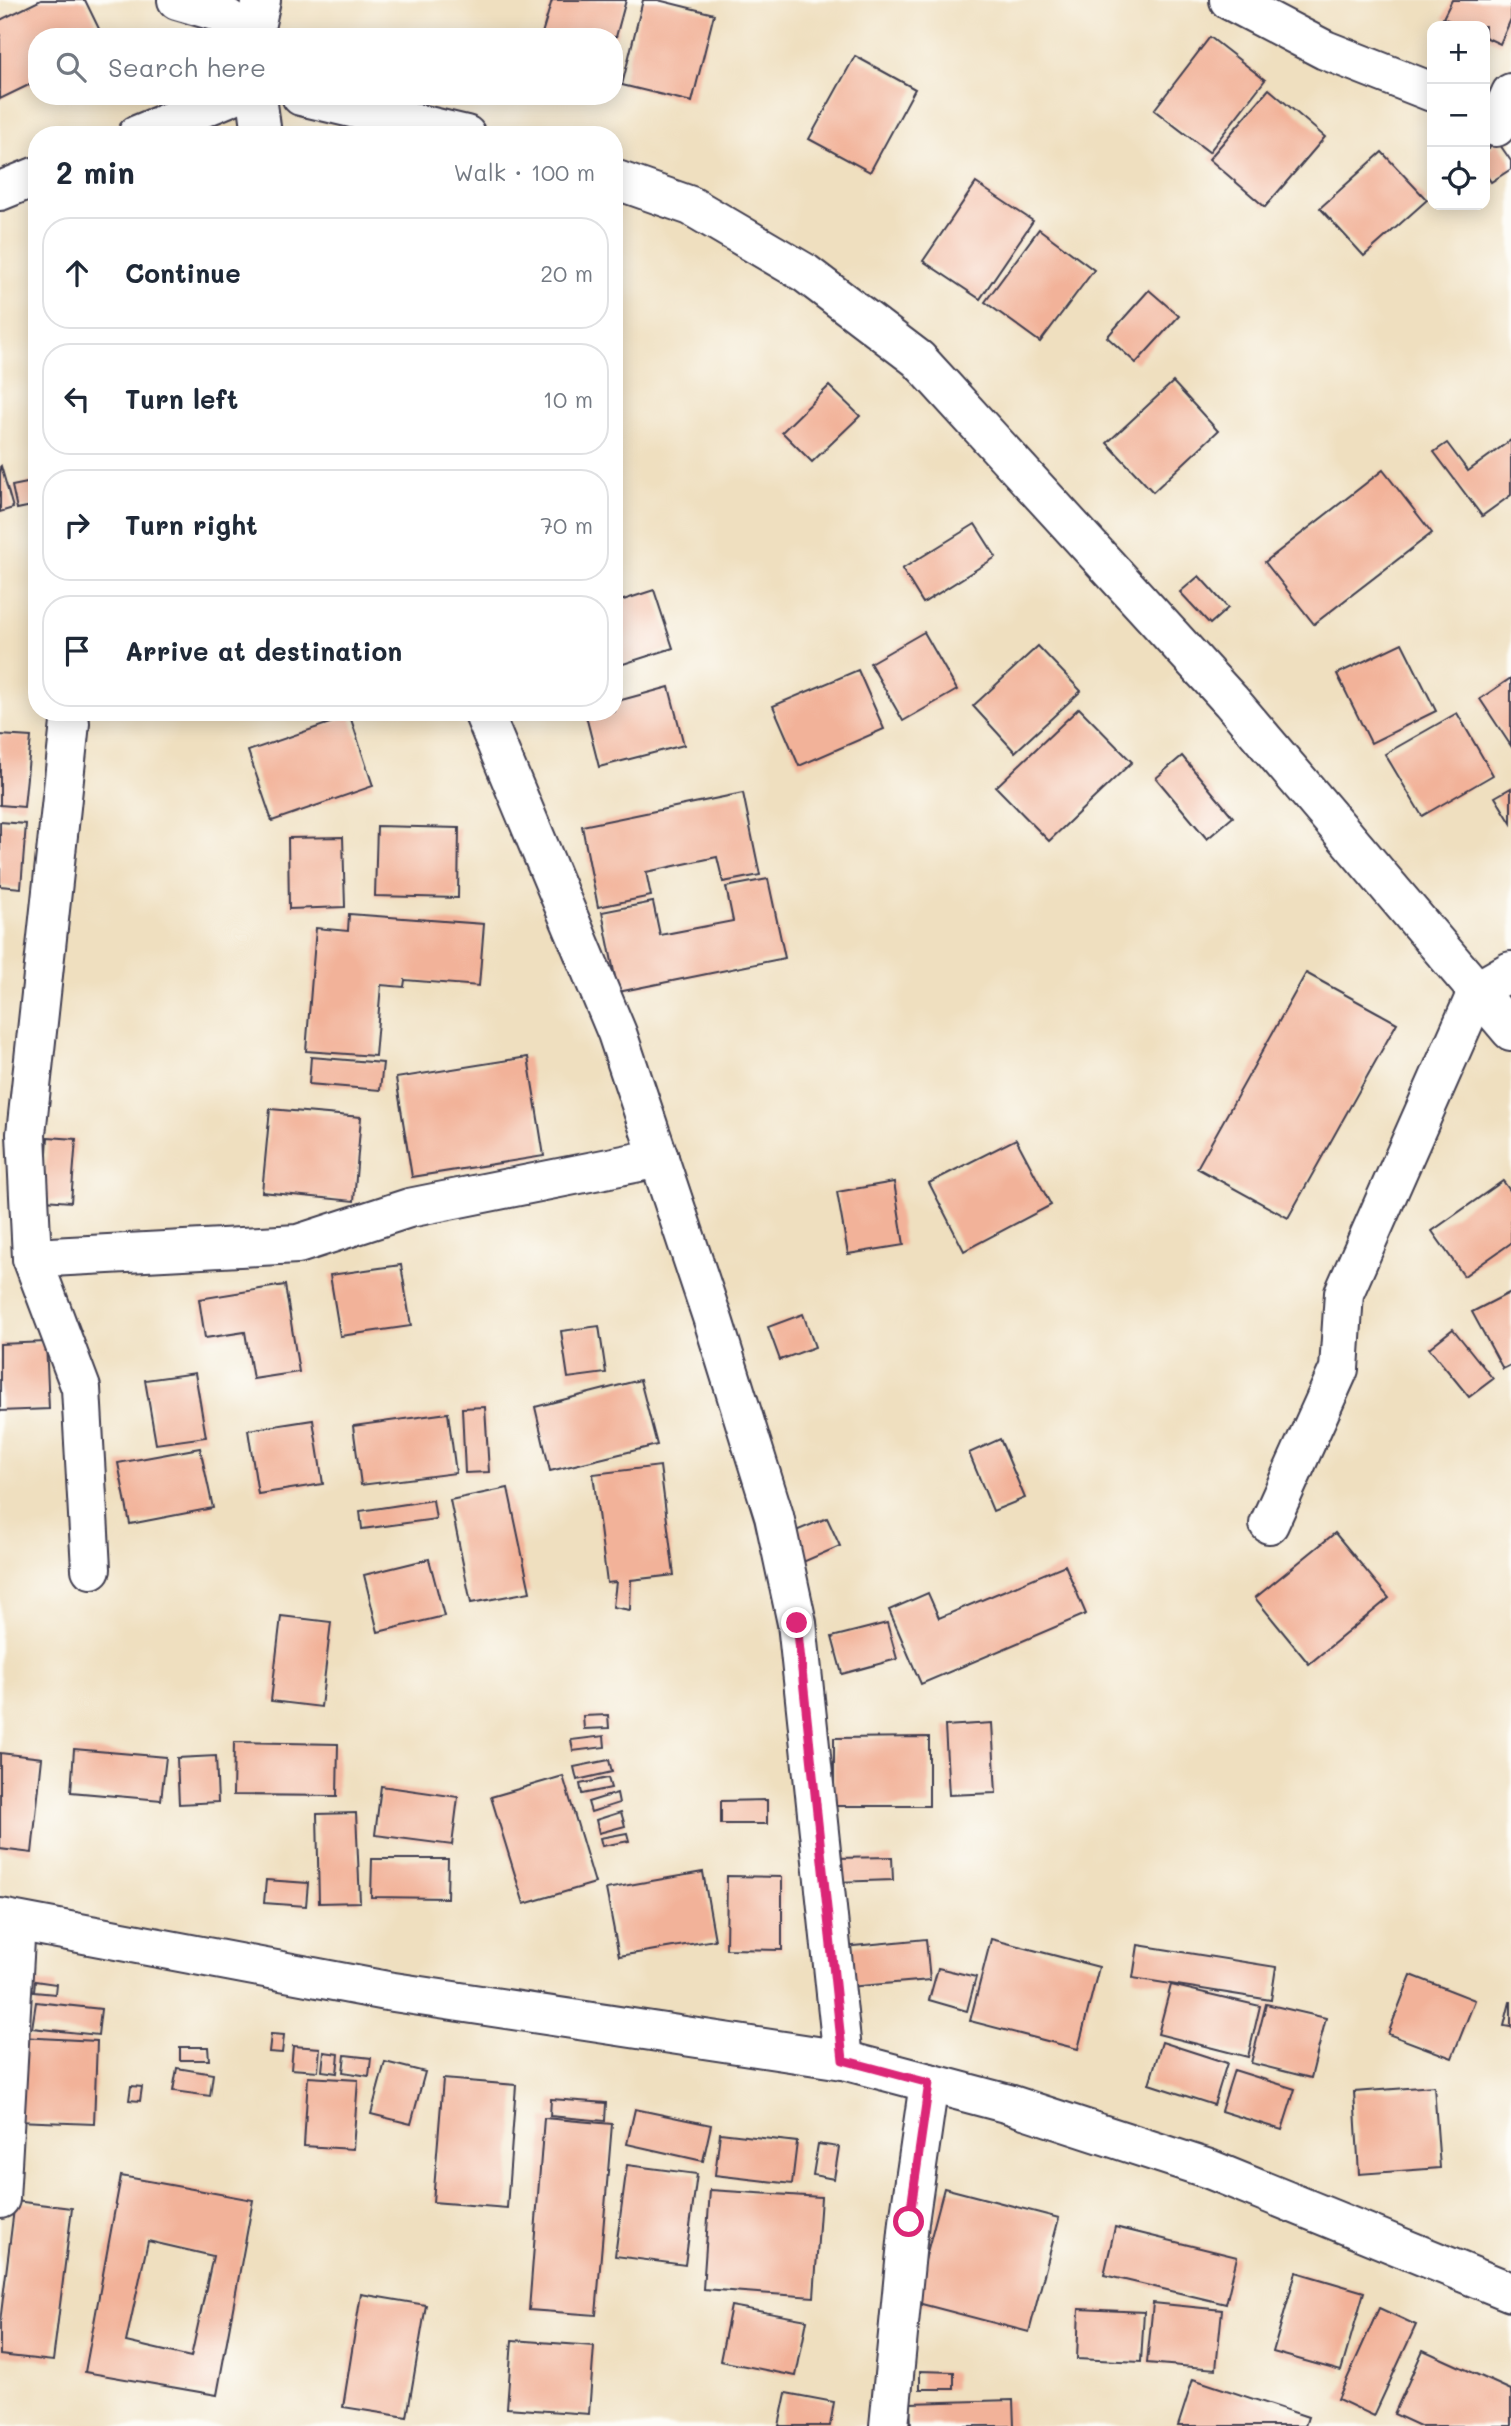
<!DOCTYPE html>
<meta charset="utf-8">
<style>
body{margin:0;font-family:Mali,sans-serif;background:#f6f6f7;color:#1f2937}
.controls{position:absolute;right:21px;top:21px;display:grid;overflow:hidden;border-radius:14px;box-shadow:0 4px 18px #0003}
.controls button{width:63px;height:63px;display:grid;place-items:center;padding:0;border:0;border-bottom:2px solid #e0e1e3;background:#fff;color:#1f2937;font:35px sans-serif}
.stop{position:absolute;width:21px;height:21px;margin:-16px;border:5px solid #db2777;border-radius:50%;background:#fff}
.stop.end{background:#db2777;border-color:#fff;box-shadow:0 2px 7px #0008}
.list{margin:0;padding:0;list-style:none}
h2{display:flex;justify-content:space-between;align-items:center;height:91px;margin:0;padding:0 28px;font-size:30px}
h2 small{font-size:23px;font-weight:400;color:#747a83}
.list li{display:grid;grid-template-columns:46px 1fr auto;gap:21px;align-items:center;box-sizing:border-box;height:112px;margin:0 14px 14px;padding:0 14px;border:2px solid #e0e1e3;border-radius:28px}
.list b{display:block;font-size:26px;white-space:nowrap}
.list em{font-size:23px;font-style:normal;color:#747a83}
.icon{flex:none;width:38px;height:38px;fill:none;stroke:currentColor;stroke-width:2;stroke-linecap:round;stroke-linejoin:round}
.map{position:relative;flex:none;width:1511px;height:2426px;overflow:hidden}
.search{position:absolute;background:#fff;box-shadow:0 4px 18px #0003;left:28px;top:28px;width:595px;height:77px;display:flex;align-items:center;gap:18px;box-sizing:border-box;padding:0 24px;border-radius:28px;color:#747a83;font-size:26px}
.panel{position:absolute;background:#fff;box-shadow:0 4px 18px #0003;left:28px;top:126px;width:595px;height:595px;border-radius:28px}
.map>svg:first-child{display:block}
.building{fill:#f2b299;fill-rule:evenodd}
.lines{fill:none;stroke-linecap:round;stroke-linejoin:round}
.street-casing{stroke:#413e4f;stroke-width:42}
.secondary-casing{stroke:#413e4f;stroke-width:42}
.street{stroke:#fff;stroke-width:38}
.secondary{stroke:#fff;stroke-width:38}
.route{stroke:#db2777;stroke-width:9}
</style>
<div class="map">
<svg width="1511" height="2426" viewBox="0 0 1511 2426">
<rect width="100%" height="100%" fill="#fdfcf7"/>
<filter id="ink" filterUnits="userSpaceOnUse"><feTurbulence type="fractalNoise" baseFrequency=".0143" numOctaves="2"/><feDisplacementMap in="SourceGraphic" scale="14" xChannelSelector="R" yChannelSelector="G"/><feConvolveMatrix kernelMatrix="1 2 1 2 8 2 1 2 1" color-interpolation-filters="sRGB"/></filter>
<filter id="wash" filterUnits="userSpaceOnUse"><feTurbulence type="fractalNoise" baseFrequency=".00686" numOctaves="4" result="noise"/><feDisplacementMap in="SourceGraphic" scale="28" xChannelSelector="R" yChannelSelector="G"/><feGaussianBlur stdDeviation="1.57" result="paint"/><feColorMatrix in="noise" values="0 0 0 0 0 0 0 0 0 0 0 0 0 0 0 0 0 1.4 0 .05"/><feComposite in="paint" operator="in"/></filter>
<g filter="url(#wash)">
<rect width="100%" height="100%" fill="#efdfbf"/>
<g id="blocks">
<g class="building">
<polygon points="41,0 85,0 103,37 37,37 37,81 0,99 0,20"/>
<polygon points="552,0 626,0 616,37 541,37"/>
<polygon points="643,0 658,0 714,14 692,102 622,85"/>
<polygon points="1452,0 1511,0 1511,19 1500,44 1485,37 1485,26 1461,26 1443,18"/>
<polygon points="1210,37 1265,80 1209,152 1154,110"/>
<polygon points="855,56 915,89 870,172 809,139"/>
<polygon points="1269,89 1325,137 1265,207 1209,159"/>
<polygon points="1498,142 1511,161 1511,169 1491,182 1485,173 1485,151"/>
<polygon points="1382,152 1427,200 1364,256 1320,208"/>
<polygon points="976,183 1033,221 980,299 923,261"/>
<polygon points="1039,229 1094,270 1040,342 985,302"/>
<polygon points="1149,290 1179,316 1136,363 1107,337"/>
<polygon points="1173,382 1218,431 1153,492 1107,443"/>
<polygon points="829,386 860,416 812,462 782,432"/>
<polygon points="1511,440 1511,495 1482,516 1434,452 1447,443 1468,471"/>
<polygon points="1,466 13,508 0,512 0,467"/>
<polygon points="1383,470 1432,533 1314,624 1265,562"/>
<polygon points="37,481 37,505 17,509 12,486"/>
<polygon points="975,524 996,557 923,603 902,569"/>
<polygon points="1199,576 1228,608 1210,624 1180,592"/>
<polygon points="654,590 673,648 614,667 614,603"/>
<polygon points="924,632 957,690 903,721 870,663"/>
<polygon points="1402,643 1436,711 1371,743 1337,674"/>
<polygon points="1038,646 1081,691 1015,752 973,706"/>
<polygon points="858,670 884,729 799,766 773,706"/>
<polygon points="1511,678 1511,746 1480,699"/>
<polygon points="669,687 684,745 599,767 585,712 614,712 614,702"/>
<polygon points="1079,708 1132,762 1049,841 996,787"/>
<polygon points="1457,713 1493,775 1422,816 1385,754"/>
<polygon points="350,716 373,786 272,821 248,751"/>
<polygon points="0,735 31,737 24,807 0,805"/>
<polygon points="1182,756 1233,817 1207,839 1156,778"/>
<polygon points="1511,788 1511,823 1495,797"/>
<polygon points="743,793 760,875 723,882 717,857 646,872 651,896 598,907 582,826"/>
<polygon points="0,822 26,824 21,888 0,886"/>
<polygon points="377,826 459,828 458,898 375,896"/>
<polygon points="343,837 345,907 289,909 288,838"/>
<polygon points="768,879 785,958 618,992 602,912 653,902 660,935 733,921 726,887"/>
<polygon points="349,914 484,924 479,986 405,980 404,987 381,985 375,1056 306,1051 316,928 348,931"/>
<polygon points="1306,973 1397,1023 1288,1218 1197,1168"/>
<polygon points="311,1057 383,1063 380,1090 309,1084"/>
<polygon points="528,1057 544,1156 412,1177 396,1078"/>
<polygon points="270,1109 361,1117 354,1201 262,1192"/>
<polygon points="48,1137 76,1139 71,1202 44,1200"/>
<polygon points="1016,1139 1051,1205 964,1251 929,1183"/>
<polygon points="1503,1181 1511,1192 1511,1243 1464,1276 1432,1231"/>
<polygon points="894,1182 904,1245 848,1254 837,1192"/>
<polygon points="401,1265 411,1326 340,1336 330,1275"/>
<polygon points="285,1285 299,1372 253,1379 245,1332 205,1338 199,1299"/>
<polygon points="1511,1292 1511,1365 1503,1369 1472,1312"/>
<polygon points="803,1314 815,1347 780,1360 768,1327"/>
<polygon points="599,1326 606,1373 568,1378 561,1331"/>
<polygon points="1453,1329 1493,1379 1469,1397 1429,1348"/>
<polygon points="46,1342 49,1409 0,1411 0,1344"/>
<polygon points="195,1373 206,1437 156,1444 145,1380"/>
<polygon points="640,1380 657,1445 550,1471 535,1407"/>
<polygon points="485,1407 489,1472 465,1473 462,1408"/>
<polygon points="448,1413 456,1473 361,1485 353,1426"/>
<polygon points="313,1420 323,1484 258,1494 248,1430"/>
<polygon points="1000,1439 1025,1498 993,1511 969,1453"/>
<polygon points="200,1448 213,1508 130,1524 118,1463"/>
<polygon points="660,1466 674,1575 631,1580 630,1610 613,1607 616,1582 607,1583 593,1474"/>
<polygon points="508,1488 530,1592 471,1603 450,1500"/>
<polygon points="433,1500 436,1519 362,1529 360,1511"/>
<polygon points="827,1518 840,1546 803,1562 791,1533"/>
<polygon points="1335,1533 1389,1598 1309,1664 1255,1598"/>
<polygon points="429,1559 444,1616 378,1632 364,1575"/>
<polygon points="1065,1565 1086,1614 921,1684 889,1610 928,1593 939,1618"/>
<polygon points="281,1616 331,1622 321,1707 271,1701"/>
<polygon points="887,1623 897,1659 842,1674 832,1637"/>
<polygon points="608,1715 609,1728 584,1729 583,1716"/>
<polygon points="992,1723 996,1793 949,1795 945,1726"/>
<polygon points="604,1736 605,1747 573,1751 571,1740"/>
<polygon points="929,1737 929,1806 834,1806 834,1738"/>
<polygon points="234,1742 338,1744 337,1796 233,1795"/>
<polygon points="74,1749 166,1757 161,1800 71,1792"/>
<polygon points="0,1753 42,1758 32,1853 0,1849"/>
<polygon points="216,1756 218,1802 179,1804 177,1758"/>
<polygon points="609,1760 612,1772 577,1780 574,1767"/>
<polygon points="563,1776 595,1883 524,1904 491,1797"/>
<polygon points="608,1778 611,1788 582,1794 580,1784"/>
<polygon points="381,1786 458,1797 452,1845 375,1835"/>
<polygon points="617,1793 619,1803 591,1812 588,1802"/>
<polygon points="767,1800 767,1824 721,1824 721,1801"/>
<polygon points="621,1812 625,1826 599,1833 596,1820"/>
<polygon points="356,1813 360,1902 319,1903 317,1814"/>
<polygon points="627,1833 629,1841 602,1846 600,1838"/>
<polygon points="892,1857 893,1880 835,1882 834,1858"/>
<polygon points="372,1859 448,1859 447,1898 371,1897"/>
<polygon points="703,1872 715,1940 619,1956 606,1889"/>
<polygon points="727,1876 782,1877 782,1950 726,1949"/>
<polygon points="266,1880 308,1883 306,1906 264,1903"/>
<polygon points="926,1939 930,1980 836,1988 833,1948"/>
<polygon points="991,1939 1099,1967 1078,2049 970,2021"/>
<polygon points="1138,1945 1276,1967 1271,2000 1133,1978"/>
<polygon points="938,1968 976,1977 967,2011 929,2000"/>
<polygon points="1411,1975 1475,2000 1452,2058 1388,2034"/>
<polygon points="35,1981 56,1984 55,1994 34,1992"/>
<polygon points="1171,1985 1260,2006 1248,2057 1158,2034"/>
<polygon points="36,2002 101,2009 98,2035 32,2028"/>
<polygon points="1510,2002 1511,2002 1511,2027 1504,2026"/>
<polygon points="1266,2004 1326,2018 1311,2078 1251,2063"/>
<polygon points="271,2034 284,2035 282,2053 269,2052"/>
<polygon points="19,2037 97,2041 94,2124 16,2121"/>
<polygon points="1162,2042 1227,2063 1214,2105 1149,2084"/>
<polygon points="293,2046 320,2048 318,2071 291,2069"/>
<polygon points="180,2047 208,2047 209,2060 180,2060"/>
<polygon points="324,2052 339,2054 337,2073 322,2071"/>
<polygon points="345,2055 371,2058 369,2076 343,2072"/>
<polygon points="385,2062 425,2072 411,2124 371,2114"/>
<polygon points="177,2068 213,2074 210,2096 173,2091"/>
<polygon points="1234,2070 1295,2089 1282,2130 1221,2111"/>
<polygon points="308,2077 358,2080 353,2149 304,2146"/>
<polygon points="443,2079 516,2085 507,2208 433,2202"/>
<polygon points="131,2086 142,2087 140,2101 129,2100"/>
<polygon points="1434,2086 1440,2168 1359,2174 1354,2092"/>
<polygon points="551,2099 606,2103 605,2121 550,2116"/>
<polygon points="635,2109 711,2125 703,2161 627,2144"/>
<polygon points="544,2118 612,2124 596,2315 529,2310"/>
<polygon points="720,2133 797,2142 792,2184 715,2175"/>
<polygon points="818,2144 839,2147 834,2179 813,2175"/>
<polygon points="627,2165 697,2174 685,2265 615,2256"/>
<path d="M121 2176 253 2200 217 2395 85 2372ZM148 2241 213 2256 191 2357 126 2342Z"/>
<polygon points="944,2188 1059,2218 1029,2332 914,2302"/>
<polygon points="710,2190 821,2197 814,2297 703,2289"/>
<polygon points="15,2201 72,2208 53,2361 0,2355 0,2322"/>
<polygon points="1115,2227 1237,2257 1226,2304 1104,2275"/>
<polygon points="1296,2272 1364,2292 1341,2371 1273,2352"/>
<polygon points="361,2294 426,2305 407,2417 343,2407"/>
<polygon points="1153,2303 1222,2310 1216,2369 1147,2363"/>
<polygon points="731,2306 807,2320 796,2376 720,2361"/>
<polygon points="1379,2308 1416,2325 1374,2416 1338,2399"/>
<polygon points="1079,2309 1144,2312 1141,2362 1077,2359"/>
<polygon points="512,2340 594,2346 589,2414 507,2408"/>
<polygon points="1423,2350 1511,2390 1511,2426 1420,2426 1394,2414"/>
<polygon points="920,2371 954,2372 954,2389 920,2389"/>
<polygon points="1193,2379 1308,2417 1305,2426 1178,2426"/>
<polygon points="786,2393 834,2402 830,2426 779,2426"/>
<polygon points="1013,2400 1014,2426 911,2426 910,2403"/>
</g>
</g>
</g>
<g filter="url(#ink)">
<use href="#blocks" fill-opacity="0" stroke="#413e4f" stroke-width="2"/>
<g class="lines">
<defs>
<g id="street">
<polyline points="177,0 218,12 253,36"/>
<polyline points="1229,0 1325,50 1432,92"/>
<polyline points="301,96 466,135"/>
<polyline points="1496,127 1511,93"/>
<polyline points="137,135 231,96"/>
<polyline points="614,179 691,206 805,273 918,359 1231,701 1511,1031"/>
<polyline points="0,191 37,176"/>
<polyline points="70,723 26,1134 32,1258 81,1388 91,1569"/>
<polyline points="32,1258 298,1244 409,1208 659,1158"/>
<polyline points="1269,1524 1339,1369 1344,1293 1478,990 1511,971"/>
<polyline points="0,2199 16,1922"/>
<polyline points="889,2426 909,2222 929,2083"/>
</g>
<g id="secondary">
<polyline points="253,37 261,0"/>
<polyline points="257,96 262,135"/>
<polyline points="483,712 617,1033 714,1323 774,1516 797,1623 843,2060"/>
<polyline points="0,1918 387,1991 843,2060 1009,2104 1209,2169 1511,2292"/>
</g>
</defs>
<use href="#street" class="street-casing"/>
<use href="#secondary" class="secondary-casing"/>
<use href="#street" class="street"/>
<use href="#secondary" class="secondary"/>
</g>
</g>
<g class="lines" filter="url(#ink)">
<polyline class="route" points="797,1623 843,2060 929,2083 909,2222"/>
</g>
</svg>
<div class="controls">
<button>+</button>
<button>−</button>
<button><svg class="icon" aria-label="locate" viewBox="0 0 24 24"><circle cx="12" cy="12" r="6"/><path d="M12 2v4M12 18v4M2 12h4M18 12h4"/></svg></button>
</div>
<div class="stop" style="left:909px;top:2222px"></div>
<div class="stop end" style="left:797px;top:1623px"></div>
<div class="search"><svg class="icon" aria-label="search" viewBox="0 0 24 24"><circle cx="10" cy="10" r="6"/><path d="M15 15l6 6"/></svg>Search here</div>
<section class="panel">
<h2>2 min<small>Walk · 100 m</small></h2>
<ul class="list">
<li><svg class="icon" aria-label="ahead" viewBox="0 0 24 24"><path d="M12 20V5M6 11l6-6 6 6"/></svg><div><b>Continue</b></div><em>20 m</em></li>
<li><svg class="icon" aria-label="left" viewBox="0 0 24 24"><path d="M17 20v-9H6M10 6l-5 5 5 5"/></svg><div><b>Turn left</b></div><em>10 m</em></li>
<li><svg class="icon" aria-label="right" viewBox="0 0 24 24"><path d="M7 20v-9h11M14 6l5 5-5 5"/></svg><div><b>Turn right</b></div><em>70 m</em></li>
<li><svg class="icon" aria-label="arrive" viewBox="0 0 24 24"><path d="M6 21V4h12l-3 4 3 4H6"/></svg><div><b>Arrive at destination</b></div></li>
</ul>
</section>
</div>
